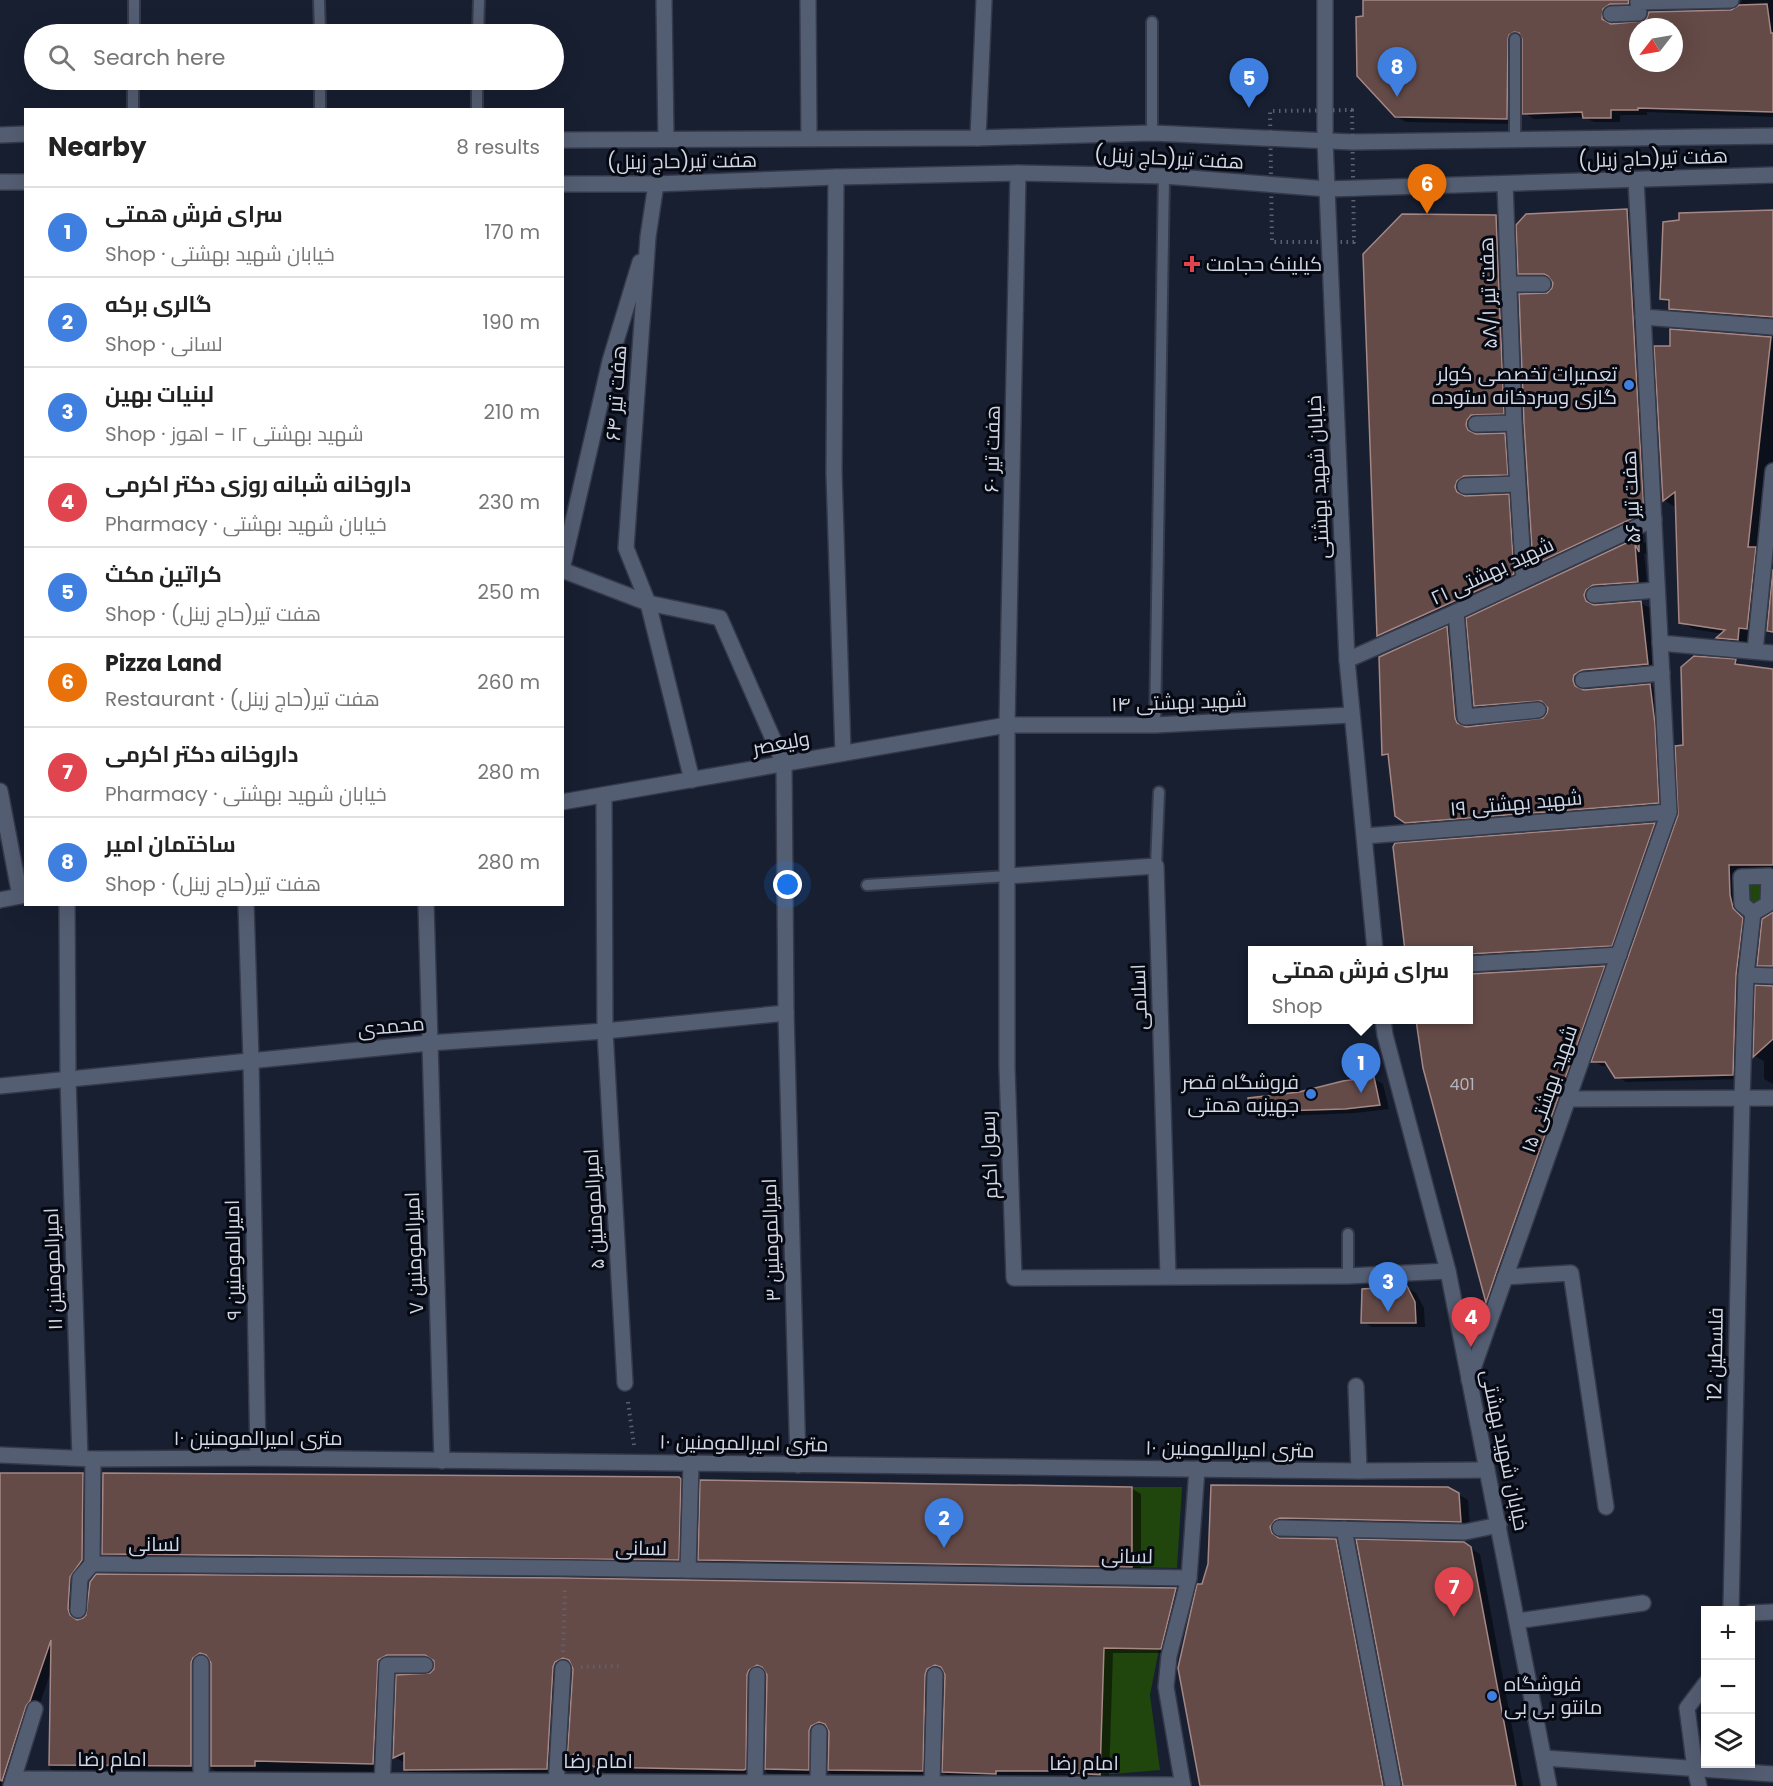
<!DOCTYPE html>
<meta charset="utf-8">
<style>
body{margin:0;font-family:Poppins,Cairo,sans-serif;background:#f2f2f2;color:#222}
.controls{position:absolute;right:18px;bottom:18px;display:grid;overflow:hidden;border-radius:0px;box-shadow:0 6px 24px #0002}
.controls button{width:54px;height:54px;display:grid;place-items:center;padding:0;border:0;border-bottom:2px solid #e0e0e0;background:#fff;color:#222;font:30px sans-serif}
.compass{position:absolute;left:1629px;top:18px;width:54px;height:54px;border-radius:50%;background:#fff;box-shadow:0 6px 24px #0002;rotate:239deg}
.you{position:absolute;left:788px;top:885px;width:21px;height:21px;margin:-15px;border:4px solid #fff;border-radius:50%;background:#1a73e8;box-shadow:0 0 0 9px #1a73e833}
.badge{display:grid;place-items:center;width:39px;height:39px;border-radius:50%;background:#157365;color:#fff;font-size:20px;font-weight:700}
.pin{position:absolute;translate:-50% -50px;filter:drop-shadow(0 2px 3px #0008)}
.pin::after{content:'';position:absolute;top:32px;width:21px;height:18px;background:inherit;clip-path:polygon(0 0,100% 0,50% 100%)}
.popup{position:absolute;left:1248px;top:946px;width:225px;height:78px;box-sizing:border-box;display:grid;place-content:center;border-radius:0px;background:#fff;filter:drop-shadow(0 2px 4px #0005);font-size:20px;white-space:nowrap;color:#767676}
.popup b{font-size:22px;color:#222}
.popup::after{content:'';position:absolute;left:50%;top:100%;margin-left:-12px;border:12px solid transparent;border-top-color:#fff}
.list{margin:0;padding:0;list-style:none}
h2{display:flex;justify-content:space-between;align-items:center;height:78px;margin:0;padding:0 24px;font-size:26px}
h2 small{font-size:20px;font-weight:400;color:#767676}
.list li{display:grid;grid-template-columns:39px 1fr auto;gap:18px;align-items:center;box-sizing:border-box;height:90px;padding:0 24px;border-top:2px solid #e0e0e0}
.list b{display:block;font-size:22px;white-space:nowrap}
.list p{margin:0;font-size:20px;white-space:nowrap;color:#767676}
.list em{font-size:20px;font-style:normal;color:#767676}
.icon{flex:none;width:33px;height:33px;fill:none;stroke:currentColor;stroke-width:2;stroke-linecap:round;stroke-linejoin:round}
.map{position:relative;flex:none;width:1773px;height:1786px;overflow:hidden}
.search{position:absolute;background:#fff;box-shadow:0 6px 24px #0002;left:24px;top:24px;width:540px;height:66px;display:flex;align-items:center;gap:15px;box-sizing:border-box;padding:0 21px;border-radius:33px;color:#767676;font-size:22px}
.panel{position:absolute;background:#fff;box-shadow:0 6px 24px #0002;left:24px;top:108px;width:540px;height:798px;border-radius:0px}
.map>svg:first-child{display:block}
.green{fill:#20460d}
.shadow{fill:#0007;fill-rule:evenodd}
.building{fill:#654b48;stroke:#a58784;stroke-width:1.5;fill-rule:evenodd}
.lines{fill:none;stroke-linecap:round;stroke-linejoin:round}
.lane-casing{stroke:#353a4a;stroke-width:14}
.street-casing{stroke:#353a4a;stroke-width:18}
.secondary-casing{stroke:#353a4a;stroke-width:18}
.path{stroke:#5a6171;stroke-width:4;stroke-dasharray:1.5 4.5;stroke-linecap:butt}
.lane{stroke:#545e73;stroke-width:10}
.street{stroke:#545e73;stroke-width:15}
.secondary{stroke:#545e73;stroke-width:15}
.health-dot{fill:#e0444e;stroke:#060911;stroke-width:2}
.shop-dot{fill:#3f7fe0;stroke:#060911;stroke-width:2}
.labels{text-anchor:middle;stroke-width:6;stroke-linejoin:round;paint-order:stroke}
.number-label{font-size:16px;fill:#b6b4bd}
.street-label{font-size:20px;fill:#d1d7e4;stroke:#060911}
.poi-label{font-size:20px;fill:#d1d7e4;stroke:#060911;text-anchor:start}
</style>
<div class="map">
<svg width="1773" height="1786" viewBox="0 0 1773 1786">
<rect width="100%" height="100%" fill="#171f31"/>
<g class="green">
<polygon points="1752,882 1761,883 1763,886 1762,902 1750,905 1748,885"/>
<polygon points="1132,1487 1182,1487 1177,1568 1132,1567"/>
<polygon points="1104,1648 1159,1649 1150,1695 1160,1770 1100,1775"/>
</g>
<g class="shadow">
<path d="M1365 0H1644L1611 20 1612 25 1731 11 1738 9 1742 0H1773V117L1647 112V115H1620V122H1594L1584 117 1534 119 1524 113V37L1519 40 1517 124 1406 122 1396 116 1364 17ZM1638 27H1674V63H1638Z"/>
<polygon points="1627,211 1636,216 1652,518 1543,569 1534,564 1548,294 1553,289 1554,283 1552,279 1529,279 1520,273"/>
<polygon points="1773,211 1773,322 1683,315 1671,308 1670,304 1662,299"/>
<polygon points="1496,217 1505,222 1513,418 1475,431 1477,435 1504,435 1514,440 1516,479 1464,493 1466,497 1508,496 1518,501 1523,579 1387,641 1378,635"/>
<polygon points="1671,330 1773,338 1773,496 1750,646 1729,644 1718,638 1723,634 1693,629 1681,622 1677,505 1675,507 1664,500"/>
<polygon points="1638,539 1647,544 1648,555 1644,553 1647,586 1593,601 1595,606 1641,603 1650,608 1657,669 1582,686 1584,691 1650,685 1659,691 1668,808 1416,827 1406,822 1390,758 1383,754 1380,658 1447,628 1456,633 1466,728 1544,720 1548,714 1547,706 1485,711 1475,705 1468,619"/>
<polygon points="1735,661 1745,666 1773,670 1773,869 1738,870 1739,901 1742,915 1751,924 1742,1079 1626,1082 1617,1076 1610,1066 1602,1066 1593,1061 1680,815 1685,746"/>
<polygon points="1654,824 1664,830 1621,950 1469,966 1470,975 1604,967 1613,973 1496,1307 1487,1302 1424,1068 1418,1020 1469,1020 1469,950"/>
<polygon points="1773,913 1773,971 1768,970 1758,965"/>
<polygon points="1773,986 1773,1084 1764,1079 1764,1061 1755,1056 1757,987"/>
<polygon points="1373,1078 1383,1084 1389,1109 1355,1113 1260,1117 1250,1111 1300,1094"/>
<polygon points="1407,1287 1416,1293 1424,1308 1425,1327 1372,1327 1363,1322"/>
<polygon points="0,1475 83,1475 92,1480 91,1566 77,1616 78,1621 565,1579 1176,1589 1185,1594 1170,1653 1113,1653 1109,1779 953,1779 944,1773 946,1675 944,1670 936,1674 931,1778 839,1778 829,1773 830,1731 828,1727 820,1731 817,1778 776,1778 766,1772 768,1675 766,1670 758,1675 754,1778 610,1777 585,1758 577,1765 569,1760 574,1668 572,1663 564,1667 556,1777 415,1776 406,1770 406,1761 403,1762 394,1757 431,1675 435,1670 435,1660 397,1660 387,1666 382,1771 371,1776 222,1775 212,1769 211,1658 205,1660 200,1775 60,1774 50,1769 51,1671 12,1786 0,1786"/>
<polygon points="679,1479 688,1485 687,1565 113,1559 103,1553"/>
<polygon points="1212,1487 1448,1488 1468,1500 1470,1527 1279,1535 1282,1539 1336,1540 1345,1546 1391,1786 1201,1786 1203,1586 1209,1564"/>
<polygon points="1131,1488 1141,1494 1141,1572 709,1565 700,1560"/>
<polygon points="1463,1543 1480,1554 1523,1786 1404,1786"/>
</g>
<g class="building">
<path d="M1363 0H1629L1628 4H1610L1603 9 1602 19 1611 24 1644 21 1647 18 1649 12 1731 10 1739 5 1767 4 1771 33H1773V112L1638 108V110H1611V118H1583L1582 112 1522 114V39L1519 33 1514 32 1509 35 1508 39 1507 119 1395 117 1357 76 1356 17 1363 16ZM1638 27H1674V63H1638Z"/>
<polygon points="1627,209 1644,513 1533,565 1524,423 1519,294 1547,293 1552,288 1553,283 1548,276 1544,274 1518,274 1516,225 1526,214"/>
<polygon points="1773,210 1773,317 1669,309 1669,300 1660,299 1663,222 1679,220 1679,213"/>
<polygon points="1402,214 1496,215 1504,414 1471,415 1467,420 1466,425 1468,430 1476,434 1505,433 1508,475 1464,476 1457,481 1455,487 1457,492 1465,496 1509,494 1514,574 1377,636 1363,254"/>
<polygon points="1670,329 1771,337 1748,547 1756,547 1747,629 1739,628 1738,640 1716,638 1725,630 1679,623 1675,492 1663,501 1654,346 1670,346"/>
<polygon points="1639,537 1639,552 1635,544 1638,582 1593,585 1586,590 1584,595 1586,601 1594,605 1641,601 1648,664 1582,670 1574,675 1573,680 1575,686 1584,690 1650,684 1655,724 1659,803 1405,823 1395,816 1388,754 1382,755 1379,657 1447,626 1455,718 1457,723 1466,727 1543,718 1547,713 1548,708 1541,701 1474,706 1466,618"/>
<polygon points="1773,569 1773,632 1767,631"/>
<polygon points="1694,656 1736,659 1735,664 1773,669 1773,865 1729,865 1730,895 1733,908 1743,918 1736,975 1733,1075 1615,1078 1605,1062 1591,1062 1678,815 1675,746 1683,745 1681,667"/>
<polygon points="1655,823 1612,946 1469,954 1469,951 1405,951 1393,847 1395,843"/>
<polygon points="1773,912 1773,966 1757,966 1762,919"/>
<polygon points="1605,966 1496,1273 1486,1303 1423,1068 1416,1020 1469,1020 1469,974"/>
<polygon points="1755,985 1773,986 1773,1039 1753,1057"/>
<polygon points="1374,1077 1380,1105 1345,1109 1249,1112 1248,1098 1299,1092 1343,1081"/>
<polygon points="1407,1286 1415,1302 1416,1323 1361,1323 1362,1289"/>
<polygon points="0,1473 83,1473 82,1560 70,1577 68,1609 70,1615 77,1620 83,1618 86,1615 90,1582 96,1574 565,1578 1176,1588 1161,1649 1104,1648 1100,1775 1049,1771 996,1771 996,1774 942,1772 945,1675 941,1667 935,1665 927,1669 925,1675 923,1771 828,1770 829,1732 825,1724 819,1722 811,1726 809,1731 809,1770 765,1769 767,1675 762,1667 757,1665 749,1670 747,1675 746,1769 744,1770 594,1767 576,1752 567,1761 573,1669 569,1660 563,1658 555,1662 553,1667 547,1769 404,1770 404,1753 393,1758 396,1675 430,1673 434,1669 434,1661 425,1655 387,1655 378,1660 373,1764 255,1761 255,1766 211,1766 211,1663 206,1655 200,1653 193,1658 191,1663 191,1766 49,1765 51,1640 30,1701 26,1706 2,1781 0,1780"/>
<polygon points="103,1473 679,1477 681,1479 679,1560 102,1554"/>
<polygon points="700,1480 1132,1487 1132,1567 698,1560"/>
<polygon points="1211,1485 1448,1487 1459,1493 1461,1522 1280,1518 1275,1520 1270,1527 1272,1533 1279,1538 1336,1539 1383,1786 1200,1786 1178,1668 1197,1584 1202,1584 1208,1564"/>
<polygon points="1356,1539 1464,1542 1471,1547 1516,1786 1403,1786"/>
</g>
<g class="lines">
<defs>
<g id="lane">
<polyline points="319,0 320,34"/>
<polyline points="1152,22 1152,133"/>
<polyline points="134,34 134,0"/>
<polyline points="478,34 479,0"/>
<polyline points="320,80 320,110"/>
<polyline points="133,110 133,80"/>
<polyline points="477,110 477,80"/>
<polyline points="1515,140 1515,39"/>
<polyline points="1155,725 1164,176"/>
<polyline points="1156,866 1159,792"/>
<polyline points="867,885 1008,876"/>
<polyline points="1348,1276 1348,1234"/>
</g>
<g id="street">
<polyline points="664,0 666,139"/>
<polyline points="808,0 809,138"/>
<polyline points="1611,14 1639,13 1638,2 1731,0"/>
<polyline points="978,138 984,0"/>
<polyline points="1018,173 1007,725 1007,1067 1014,1278 1348,1276 1448,1271"/>
<polyline points="836,177 834,473 843,753"/>
<polyline points="656,184 648,237 626,548 648,603 692,780"/>
<polyline points="1505,184 1514,423 1524,579"/>
<polyline points="1509,284 1543,284"/>
<polyline points="1643,317 1773,327"/>
<polyline points="1476,424 1514,423"/>
<polyline points="1465,486 1517,484"/>
<polyline points="562,569 610,361 640,262"/>
<polyline points="562,570 648,603 720,618 784,764 786,1013 798,1465"/>
<polyline points="1594,595 1657,590"/>
<polyline points="1456,612 1465,717 1538,710"/>
<polyline points="1660,643 1773,653"/>
<polyline points="1755,651 1773,471"/>
<polyline points="1347,660 1456,612 1654,519"/>
<polyline points="1583,680 1662,673"/>
<polyline points="0,791 20,896"/>
<polyline points="604,795 605,1031 625,1383"/>
<polyline points="562,802 1007,725 1155,725 1351,715"/>
<polyline points="1365,836 1669,812"/>
<polyline points="1008,876 1156,866 1168,1276"/>
<polyline points="0,900 26,895"/>
<polyline points="67,904 68,1079 80,1458"/>
<polyline points="246,904 251,1060 258,1458"/>
<polyline points="426,904 442,1461"/>
<polyline points="1469,964 1619,955"/>
<polyline points="1746,975 1773,976"/>
<polyline points="0,1086 429,1043 605,1031 786,1013"/>
<polyline points="1568,1099 1773,1098"/>
<polyline points="1505,1277 1571,1273 1606,1507"/>
<polyline points="1469,1380 1669,812 1636,180"/>
<polyline points="1356,1386 1359,1471"/>
<polyline points="1280,1528 1465,1532 1499,1525"/>
<polyline points="1344,1529 1393,1786"/>
<polyline points="92,1564 565,1568 1189,1578"/>
<polyline points="688,1570 691,1464"/>
<polyline points="78,1610 80,1578 92,1564 93,1459"/>
<polyline points="1731,1610 1742,1099 1746,975 1753,913 1768,904 1769,876 1741,877 1742,904 1753,913"/>
<polyline points="1750,1613 1773,1612"/>
<polyline points="1517,1621 1643,1603"/>
<polyline points="201,1663 201,1786"/>
<polyline points="1544,1758 1773,1774"/>
<polyline points="13,1779 1183,1785"/>
<polyline points="755,1783 757,1675"/>
<polyline points="818,1783 819,1732"/>
<polyline points="932,1783 935,1675"/>
<polyline points="11,1786 35,1709"/>
<polyline points="382,1786 387,1665 425,1665"/>
<polyline points="556,1786 563,1668"/>
<polyline points="1183,1786 1166,1687 1169,1656 1189,1578 1197,1469"/>
<polyline points="1699,1786 1695,1769 1687,1708 1706,1683"/>
</g>
<g id="secondary">
<polyline points="1325,0 1325,141 1347,660 1375,950"/>
<polyline points="0,135 26,134"/>
<polyline points="562,140 978,138 1152,133 1352,142 1773,136"/>
<polyline points="0,182 26,182"/>
<polyline points="562,184 656,184 836,177 1018,173 1164,176 1328,189 1773,175"/>
<polyline points="1383,1020 1385,1035 1448,1271 1549,1786"/>
<polyline points="0,1455 93,1459 258,1458 1359,1471 1487,1470"/>
</g>
</defs>
<use href="#lane" class="lane-casing"/>
<use href="#street" class="street-casing"/>
<use href="#secondary" class="secondary-casing"/>
<g class="path">
<polygon points="1352,110 1354,242 1272,242 1270,111"/>
<polyline points="628,1402 634,1445"/>
<polyline points="563,1652 565,1587"/>
<polyline points="581,1667 623,1666"/>
</g>
<use href="#lane" class="lane"/>
<use href="#street" class="street"/>
<use href="#secondary" class="secondary"/>
</g>
<path class="health-dot" d="M1189 255h6v6h6v6h-6v6h-6v-6h-6v-6h6z"/>
<g class="shop-dot">
<circle cx="1629" cy="385" r="6"/>
<circle cx="1311" cy="1094" r="6"/>
<circle cx="1492" cy="1696" r="6"/>
</g>
<g class="labels">
<g class="number-label">
<text x="1462" y="1090">401</text>
</g>
<g class="street-label">
<text transform="translate(1169 158) rotate(3)" y="7">هفت تیر(حاج زینل)</text>
<text transform="translate(1653 158) rotate(-2)" y="7">هفت تیر(حاج زینل)</text>
<text transform="translate(682 161) rotate(-1)" y="7">هفت تیر(حاج زینل)</text>
<text transform="translate(1488 293) rotate(-92)" y="7">هفت تیر ۵۸/۱</text>
<text transform="translate(616 393) rotate(-86)" y="7">هفت تیر ۶۴</text>
<text transform="translate(992 449) rotate(-89)" y="7">هفت تیر ۶۰</text>
<text transform="translate(1318 477) rotate(-93)" y="7">خیابان شهید بهشتی</text>
<text transform="translate(1631 497) rotate(-93)" y="7">هفت تیر ۵۶</text>
<text transform="translate(1492 571) rotate(-25)" y="7">شهید بهشتی ۲۱</text>
<text transform="translate(1179 702) rotate(-2)" y="7">شهید بهشتی ۱۴</text>
<text transform="translate(781 743) rotate(-10)" y="7">ولیعصر</text>
<text transform="translate(1516 803) rotate(-5)" y="7">شهید بهشتی ۱۹</text>
<text transform="translate(1139 997) rotate(-92)" y="7">اسلامی</text>
<text transform="translate(391 1026) rotate(-5)" y="7">محمدی</text>
<text transform="translate(1549 1089) rotate(-71)" y="7">شهید بهشتی ۱۵</text>
<text transform="translate(989 1155) rotate(-92)" y="7">رسول اکرم</text>
<text transform="translate(594 1209) rotate(-93)" y="7">امیرالمومنین ۵</text>
<text transform="translate(771 1240) rotate(-92)" y="7">امیرالمومنین ۳</text>
<text transform="translate(414 1253) rotate(-92)" y="7">امیرالمومنین ۷</text>
<text transform="translate(233 1260) rotate(-91)" y="7">امیرالمومنین ۹</text>
<text transform="translate(53 1269) rotate(-92)" y="7">امیرالمومنین ۱۱</text>
<text transform="translate(1715 1354) rotate(-89)" y="7">فلسطین 12</text>
<text x="258" y="1445">۱۰ متری امیرالمومنین</text>
<text transform="translate(744 1443) rotate(1)" y="7">۱۰ متری امیرالمومنین</text>
<text transform="translate(1230 1449) rotate(1)" y="7">۱۰ متری امیرالمومنین</text>
<text transform="translate(1505 1450) rotate(78)" y="7">خیابان شهید بهشتی</text>
<text x="154" y="1551">لسانی</text>
<text transform="translate(641 1548) rotate(1)" y="7">لسانی</text>
<text transform="translate(1127 1556) rotate(1)" y="7">لسانی</text>
<text x="112" y="1766">امام رضا</text>
<text x="598" y="1768">امام رضا</text>
<text x="1084" y="1770">امام رضا</text>
</g>
<g class="poi-label">
<text x="1206" y="271">کیلینک حجامت</text>
<text x="1617" y="381" text-anchor="end">تعمیرات تخصصی کولر<tspan x="1617" dy="23">گازی وسردخانه ستوده</tspan></text>
<text x="1299" y="1089" text-anchor="end">فروشگاه قصر<tspan x="1299" dy="23">جهیزیه همتی</tspan></text>
<text x="1504" y="1691">فروشگاه<tspan x="1504" dy="23">مانتو بی بی</tspan></text>
</g>
</g>
</svg>
<div class="controls">
<button>+</button>
<button>−</button>
<button><svg class="icon" aria-label="layers" viewBox="0 0 24 24"><path d="M12 4l9 5-9 5-9-5zM3 14l9 5 9-5"/></svg></button>
</div>
<svg class="compass" viewBox="-18 -18 36 36"><path d="M0-13l5 13h-10z" fill="#e53935"/><path d="M0 13l5-13h-10z" fill="#767676"/></svg>
<div class="you"></div>
<div class="pin badge" style="left:1361px;top:1093px;background:#3f7fe0">1</div>
<div class="popup"><b>سرای فرش همتی</b>Shop</div>
<div class="pin badge" style="left:944px;top:1548px;background:#3f7fe0">2</div>
<div class="pin badge" style="left:1388px;top:1312px;background:#3f7fe0">3</div>
<div class="pin badge" style="left:1471px;top:1347px;background:#e0444e">4</div>
<div class="pin badge" style="left:1249px;top:108px;background:#3f7fe0">5</div>
<div class="pin badge" style="left:1427px;top:214px;background:#e8710a">6</div>
<div class="pin badge" style="left:1454px;top:1617px;background:#e0444e">7</div>
<div class="pin badge" style="left:1397px;top:97px;background:#3f7fe0">8</div>
<div class="search"><svg class="icon" aria-label="search" viewBox="0 0 24 24"><circle cx="10" cy="10" r="6"/><path d="M15 15l6 6"/></svg>Search here</div>
<section class="panel">
<h2>Nearby<small>8 results</small></h2>
<ul class="list">
<li><span class="badge" style="background:#3f7fe0">1</span><div><b>سرای فرش همتی</b><p>Shop · خیابان شهید بهشتی</p></div><em>170 m</em></li>
<li><span class="badge" style="background:#3f7fe0">2</span><div><b>گالری برکه</b><p>Shop · لسانی</p></div><em>190 m</em></li>
<li><span class="badge" style="background:#3f7fe0">3</span><div><b>لبنیات بهین</b><p>Shop · شهید بهشتی ۱۲ - اهوز</p></div><em>210 m</em></li>
<li><span class="badge" style="background:#e0444e">4</span><div><b>داروخانه شبانه روزی دکتر اکرمی</b><p>Pharmacy · خیابان شهید بهشتی</p></div><em>230 m</em></li>
<li><span class="badge" style="background:#3f7fe0">5</span><div><b>کراتین مکث</b><p>Shop · هفت تیر(حاج زینل)</p></div><em>250 m</em></li>
<li><span class="badge" style="background:#e8710a">6</span><div><b>Pizza Land</b><p>Restaurant · هفت تیر(حاج زینل)</p></div><em>260 m</em></li>
<li><span class="badge" style="background:#e0444e">7</span><div><b>داروخانه دکتر اکرمی</b><p>Pharmacy · خیابان شهید بهشتی</p></div><em>280 m</em></li>
<li><span class="badge" style="background:#3f7fe0">8</span><div><b>ساختمان امیر</b><p>Shop · هفت تیر(حاج زینل)</p></div><em>280 m</em></li>
</ul>
</section>
</div>
